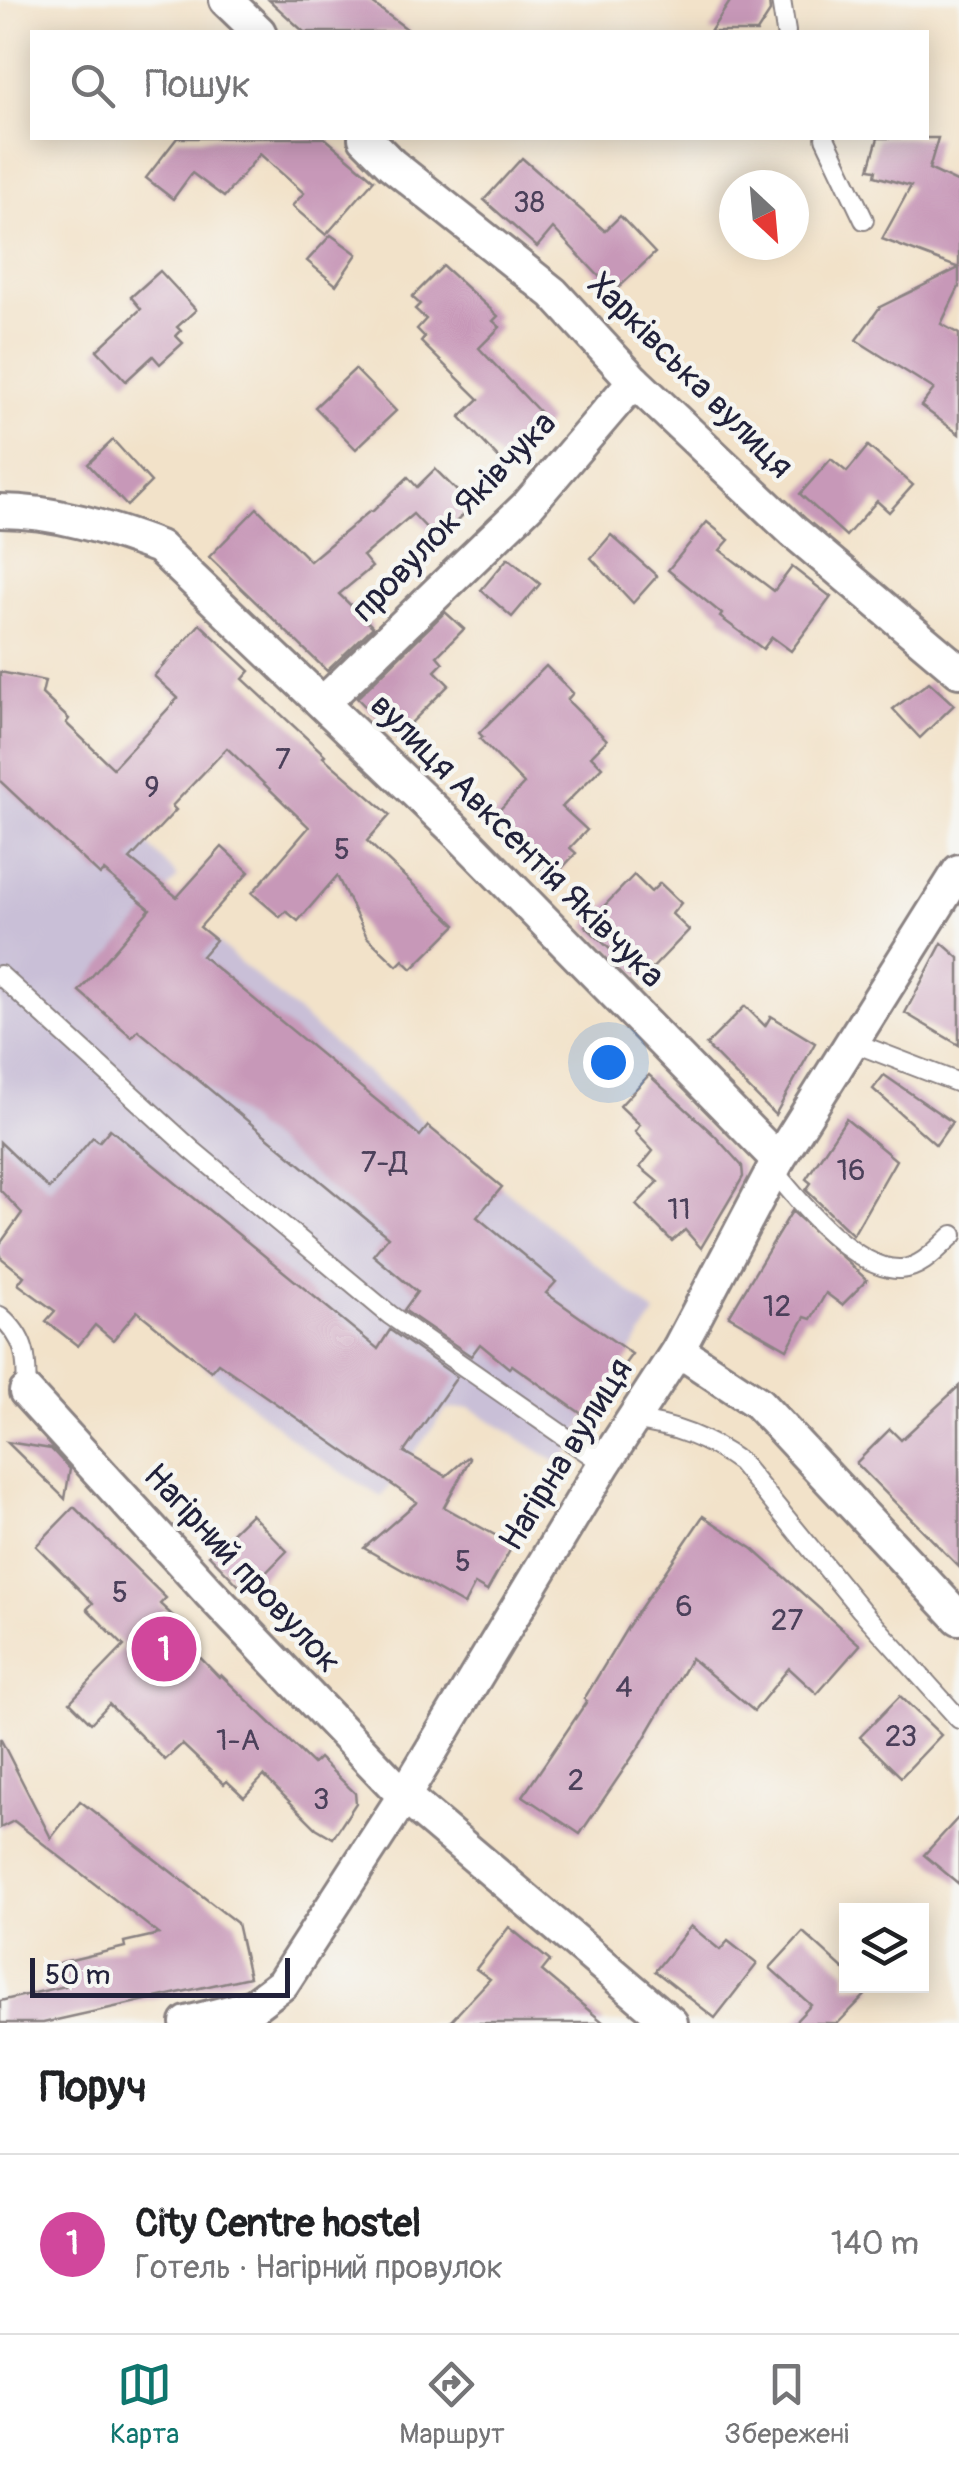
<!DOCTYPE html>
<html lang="uk">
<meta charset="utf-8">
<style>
body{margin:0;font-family:Pangolin,sans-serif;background:#f6f6f6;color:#202124}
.controls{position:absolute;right:30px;bottom:30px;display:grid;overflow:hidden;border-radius:0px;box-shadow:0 5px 25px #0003}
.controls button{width:90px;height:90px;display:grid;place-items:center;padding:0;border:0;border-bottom:2px solid #e0e0e0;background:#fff;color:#202124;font:50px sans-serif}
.compass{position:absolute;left:719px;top:170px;width:90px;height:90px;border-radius:50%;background:#fff;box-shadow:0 5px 25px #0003;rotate:154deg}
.scale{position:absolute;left:30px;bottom:25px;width:260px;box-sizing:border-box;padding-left:10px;border:5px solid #22223b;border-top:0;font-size:28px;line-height:35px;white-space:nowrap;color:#22223b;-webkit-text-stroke:8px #f6f6f2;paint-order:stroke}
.you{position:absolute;left:608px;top:1062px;width:35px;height:35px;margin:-25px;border:8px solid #fff;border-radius:50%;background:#1a73e8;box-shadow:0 0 0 15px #1a73e833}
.badge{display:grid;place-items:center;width:65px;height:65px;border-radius:50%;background:#0f766e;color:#fff;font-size:32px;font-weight:700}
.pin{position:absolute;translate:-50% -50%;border:5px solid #fff;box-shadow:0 2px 10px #0006}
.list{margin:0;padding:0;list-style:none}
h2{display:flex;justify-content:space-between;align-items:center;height:130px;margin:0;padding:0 40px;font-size:42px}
h2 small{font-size:32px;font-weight:400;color:#757577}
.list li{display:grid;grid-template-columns:65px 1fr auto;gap:30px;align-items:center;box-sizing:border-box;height:180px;padding:0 40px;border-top:2px solid #e0e0e0}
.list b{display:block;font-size:38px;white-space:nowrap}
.list p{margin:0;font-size:32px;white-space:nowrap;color:#757577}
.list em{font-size:32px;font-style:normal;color:#757577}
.icon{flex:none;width:55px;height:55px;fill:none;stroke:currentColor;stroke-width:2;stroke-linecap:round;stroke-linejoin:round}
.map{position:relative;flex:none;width:959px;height:2023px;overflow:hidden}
.search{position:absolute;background:#fff;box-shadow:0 5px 25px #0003;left:30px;right:30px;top:30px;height:110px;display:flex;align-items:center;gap:25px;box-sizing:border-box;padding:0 35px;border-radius:0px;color:#757577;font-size:38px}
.sheet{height:310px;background:#fff}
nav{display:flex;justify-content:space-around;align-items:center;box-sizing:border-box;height:140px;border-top:2px solid #e0e0e0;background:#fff;font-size:28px;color:#757577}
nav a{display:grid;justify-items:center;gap:5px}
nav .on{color:#0f766e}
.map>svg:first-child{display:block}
.industrial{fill:#c9bfd7}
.building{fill:#c798b8}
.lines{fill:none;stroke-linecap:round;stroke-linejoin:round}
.lane-casing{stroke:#8a8282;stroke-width:22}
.street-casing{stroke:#8a8282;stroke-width:38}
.lane{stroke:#fff;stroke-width:18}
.street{stroke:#fff;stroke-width:32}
.labels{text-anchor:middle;stroke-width:9;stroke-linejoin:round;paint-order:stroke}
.number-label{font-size:30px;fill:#4b405a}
.street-label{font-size:35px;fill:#22223b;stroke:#f6f6f2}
</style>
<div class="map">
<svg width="959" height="2023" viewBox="0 0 959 2023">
<rect width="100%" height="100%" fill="#f6f6f2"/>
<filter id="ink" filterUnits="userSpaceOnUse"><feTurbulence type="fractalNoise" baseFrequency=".01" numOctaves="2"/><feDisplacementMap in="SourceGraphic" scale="20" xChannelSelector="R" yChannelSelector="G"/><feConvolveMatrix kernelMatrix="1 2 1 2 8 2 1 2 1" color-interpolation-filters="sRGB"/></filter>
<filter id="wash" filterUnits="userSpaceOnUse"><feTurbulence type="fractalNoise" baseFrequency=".0048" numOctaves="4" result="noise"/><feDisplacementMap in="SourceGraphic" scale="40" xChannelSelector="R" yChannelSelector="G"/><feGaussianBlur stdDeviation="2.25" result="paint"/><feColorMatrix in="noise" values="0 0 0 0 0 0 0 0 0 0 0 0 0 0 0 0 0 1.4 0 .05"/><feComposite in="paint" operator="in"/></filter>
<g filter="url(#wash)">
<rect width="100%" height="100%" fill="#f2e2c9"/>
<polygon class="industrial" points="0,704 146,842 178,877 163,895 428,1126 656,1314 586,1417 562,1466 471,1408 446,1410 381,1497 306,1450 95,1277 0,1141"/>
<g id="blocks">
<g class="building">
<polygon points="269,0 368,0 411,32 304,32"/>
<polygon points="731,0 769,0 770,12 757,32 710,32"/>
<polygon points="177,138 325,138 374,180 326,235 292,206 304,193 260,154 224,197 192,173 173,199 146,178"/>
<polygon points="878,138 938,138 929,169 959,183 959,268 882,239 911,186 875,176 876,170 869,169"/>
<polygon points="522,158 605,231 620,216 655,253 614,292 553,228 537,247 484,200"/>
<polygon points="331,235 357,254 336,285 307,261"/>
<polygon points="443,266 498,316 493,321 500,327 479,348 549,422 504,464 460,417 479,399 421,342 425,337 417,329 426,319 415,309 420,304 412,297"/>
<polygon points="959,268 959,287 941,324 959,334 959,434 921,406 934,389 856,340 880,307"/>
<polygon points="160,271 196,310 177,327 181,331 176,336 183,343 160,364 153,356 126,381 97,350 141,309 131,297"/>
<polygon points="355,369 396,411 356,449 315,407"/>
<polygon points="113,440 151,482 127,506 88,464"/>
<polygon points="868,446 913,485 889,512 877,501 846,536 800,494 831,459 847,472"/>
<polygon points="435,469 472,506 445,533 441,529 434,536 413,514 363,556 372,567 339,594 373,627 327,671 209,557 257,508 310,561 370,511 372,512 408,477 417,487"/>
<polygon points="707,522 729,540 720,550 774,591 792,567 831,597 791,651 772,637 763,649 720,617 722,614 668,570"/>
<polygon points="611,535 657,576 633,603 591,558"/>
<polygon points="508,558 540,584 512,617 481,590"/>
<polygon points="445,612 464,629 437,656 443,663 435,671 449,685 396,738 357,698"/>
<polygon points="200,624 250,671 243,679 325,755 323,757 390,815 367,841 456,925 412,969 403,960 397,966 367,937 337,876 298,921 286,911 280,917 252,893 309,827 227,748 172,806 176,810 130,859 177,897 222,847 249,872 200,927 216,940 202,956 420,1136 428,1126 502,1187 477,1217 556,1282 546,1293 632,1354 586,1417 512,1365 509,1368 480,1344 471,1356 404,1310 417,1292 373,1255 388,1237 138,1030 132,1037 79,991 150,909 104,871 100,875 0,781 0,672 45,681 42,694 69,719 66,723 113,768 178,698 154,676"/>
<polygon points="546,666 573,693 567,700 607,740 591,756 602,767 562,807 587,830 570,848 576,853 551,880 489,821 524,784 480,739 483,737 479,733"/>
<polygon points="929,682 954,705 920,738 893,709"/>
<polygon points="634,875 651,892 660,883 681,903 672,914 689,930 642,979 585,926"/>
<polygon points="942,943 959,958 959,1045 905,1013"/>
<polygon points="745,1006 765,1026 771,1016 815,1043 775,1115 706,1045"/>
<polygon points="649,1075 714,1135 742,1166 743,1177 701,1248 685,1230 672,1241 636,1205 658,1182 640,1167 653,1151 635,1132 640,1125 620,1106"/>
<polygon points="884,1075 952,1122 936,1145 873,1089"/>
<polygon points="846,1119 896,1160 853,1235 806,1190 811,1183 806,1179"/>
<polygon points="110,1129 378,1349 390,1330 457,1377 404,1452 446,1476 468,1457 470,1459 444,1507 513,1545 487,1591 475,1584 464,1605 364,1548 417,1502 218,1363 211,1371 137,1311 113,1340 95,1325 78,1346 46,1321 55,1311 18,1284 24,1276 0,1257 0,1244 22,1213 0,1190 0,1142 49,1189 93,1137 99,1142"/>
<polygon points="792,1211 867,1280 842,1305 826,1293 811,1319 805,1317 787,1349 729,1316"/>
<polygon points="959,1386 959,1567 856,1463 890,1429 901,1440"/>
<polygon points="7,1442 51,1449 70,1469 65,1499"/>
<polygon points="74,1507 166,1598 160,1604 173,1616 166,1622 219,1677 221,1675 313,1764 319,1758 355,1793 356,1803 333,1838 316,1828 264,1776 244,1797 227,1781 224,1784 182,1744 165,1760 109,1704 91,1723 70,1702 124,1646 87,1609 93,1603 36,1546"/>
<polygon points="251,1514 287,1551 246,1593 209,1555"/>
<polygon points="703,1516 753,1549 860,1645 817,1694 789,1668 754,1711 691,1658 641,1744 580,1834 523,1796 587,1701 584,1699 627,1628"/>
<polygon points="900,1696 941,1735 901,1777 860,1737"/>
<polygon points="0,1738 51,1838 80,1801 237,1923 249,1977 43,2023 0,2023 0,2001 65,1986 59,1963 125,1947 124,1942 159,1934 14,1821 0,1828"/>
<polygon points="959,1817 959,1884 924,1855"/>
<polygon points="691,1926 720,1950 728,1941 757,1964 715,2018 655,1971"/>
<polygon points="509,1927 550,1961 542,1971 604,2023 449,2023 490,1979 476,1969"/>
<polygon points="803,1932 846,1971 846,1986 874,1986 838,2023 794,2023 811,2005 770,1968"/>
</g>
</g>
</g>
<g filter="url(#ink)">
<use href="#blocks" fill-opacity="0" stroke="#8a8282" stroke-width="2.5"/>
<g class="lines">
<defs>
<g id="lane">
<polyline points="781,0 786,32"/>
<polyline points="825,138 864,220"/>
<polyline points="0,975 192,1150 390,1315 604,1464"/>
<polyline points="852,1042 959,1083"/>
<path d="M773 1170C800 1203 855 1271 901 1269 922 1268 938 1248 953 1235"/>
<path d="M0 1316C26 1338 28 1359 26 1392"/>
<path d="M634 1421C674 1425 707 1438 740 1462L861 1610 959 1719"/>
</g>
<g id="street">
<polyline points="226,0 259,32"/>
<polyline points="365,138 391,164 553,293 634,381 794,532 959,671"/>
<path d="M0 511C55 511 108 528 159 547L456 831 778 1160"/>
<polyline points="324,702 529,504 634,381"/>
<polyline points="678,1350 758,1403 959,1618"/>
<polyline points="26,1392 208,1591 404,1796 671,2023"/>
<polyline points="187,2023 253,2006 282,1984 404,1796 604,1464 678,1350 778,1160 959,871"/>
</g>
</defs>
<use href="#lane" class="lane-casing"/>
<use href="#street" class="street-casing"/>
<use href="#lane" class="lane"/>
<use href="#street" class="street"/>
</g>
</g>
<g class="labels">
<g class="number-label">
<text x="529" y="212">38</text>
<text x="283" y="769">7</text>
<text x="152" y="797">9</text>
<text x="342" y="859">5</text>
<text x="384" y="1172">7-Д</text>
<text x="851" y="1180">16</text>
<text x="679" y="1219">11</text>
<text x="777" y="1316">12</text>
<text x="463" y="1571">5</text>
<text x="120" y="1602">5</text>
<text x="684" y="1616">6</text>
<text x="787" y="1630">27</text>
<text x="624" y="1697">4</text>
<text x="901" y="1746">23</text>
<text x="238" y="1750">1-А</text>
<text x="576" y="1790">2</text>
<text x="321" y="1809">3</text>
</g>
<g class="street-label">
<text transform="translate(691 375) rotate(45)" y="12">Харківська вулиця</text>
<text transform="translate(453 516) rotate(-46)" y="12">провулок Яківчука</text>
<text transform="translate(518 840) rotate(45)" y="12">вулиця Авксентія Яківчука</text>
<text transform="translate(565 1454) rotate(-58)" y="12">Нагірна вулиця</text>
<text transform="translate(243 1568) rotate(47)" y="12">Нагірний провулок</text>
</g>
</g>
</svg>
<div class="controls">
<button><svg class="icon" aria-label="layers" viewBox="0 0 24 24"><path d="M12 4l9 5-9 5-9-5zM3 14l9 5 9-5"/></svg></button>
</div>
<svg class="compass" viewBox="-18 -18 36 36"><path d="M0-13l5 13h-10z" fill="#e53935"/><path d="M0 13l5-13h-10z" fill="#757577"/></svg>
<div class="scale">50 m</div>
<div class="you"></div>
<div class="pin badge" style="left:164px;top:1649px;background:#d1479c">1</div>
<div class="search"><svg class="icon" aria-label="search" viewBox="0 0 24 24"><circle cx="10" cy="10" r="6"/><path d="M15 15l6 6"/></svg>Пошук</div>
</div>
<section class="sheet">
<h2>Поруч<small></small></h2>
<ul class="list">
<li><span class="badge" style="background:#d1479c">1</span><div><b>City Centre hostel</b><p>Готель · Нагірний провулок</p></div><em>140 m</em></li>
</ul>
</section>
<nav>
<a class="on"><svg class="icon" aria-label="map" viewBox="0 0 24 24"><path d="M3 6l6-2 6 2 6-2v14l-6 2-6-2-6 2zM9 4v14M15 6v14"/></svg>Карта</a>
<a><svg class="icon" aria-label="directions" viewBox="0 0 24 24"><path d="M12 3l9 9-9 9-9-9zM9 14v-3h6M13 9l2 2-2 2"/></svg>Маршрут</a>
<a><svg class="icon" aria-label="saved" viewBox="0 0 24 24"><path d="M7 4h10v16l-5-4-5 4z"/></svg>Збережені</a>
</nav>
